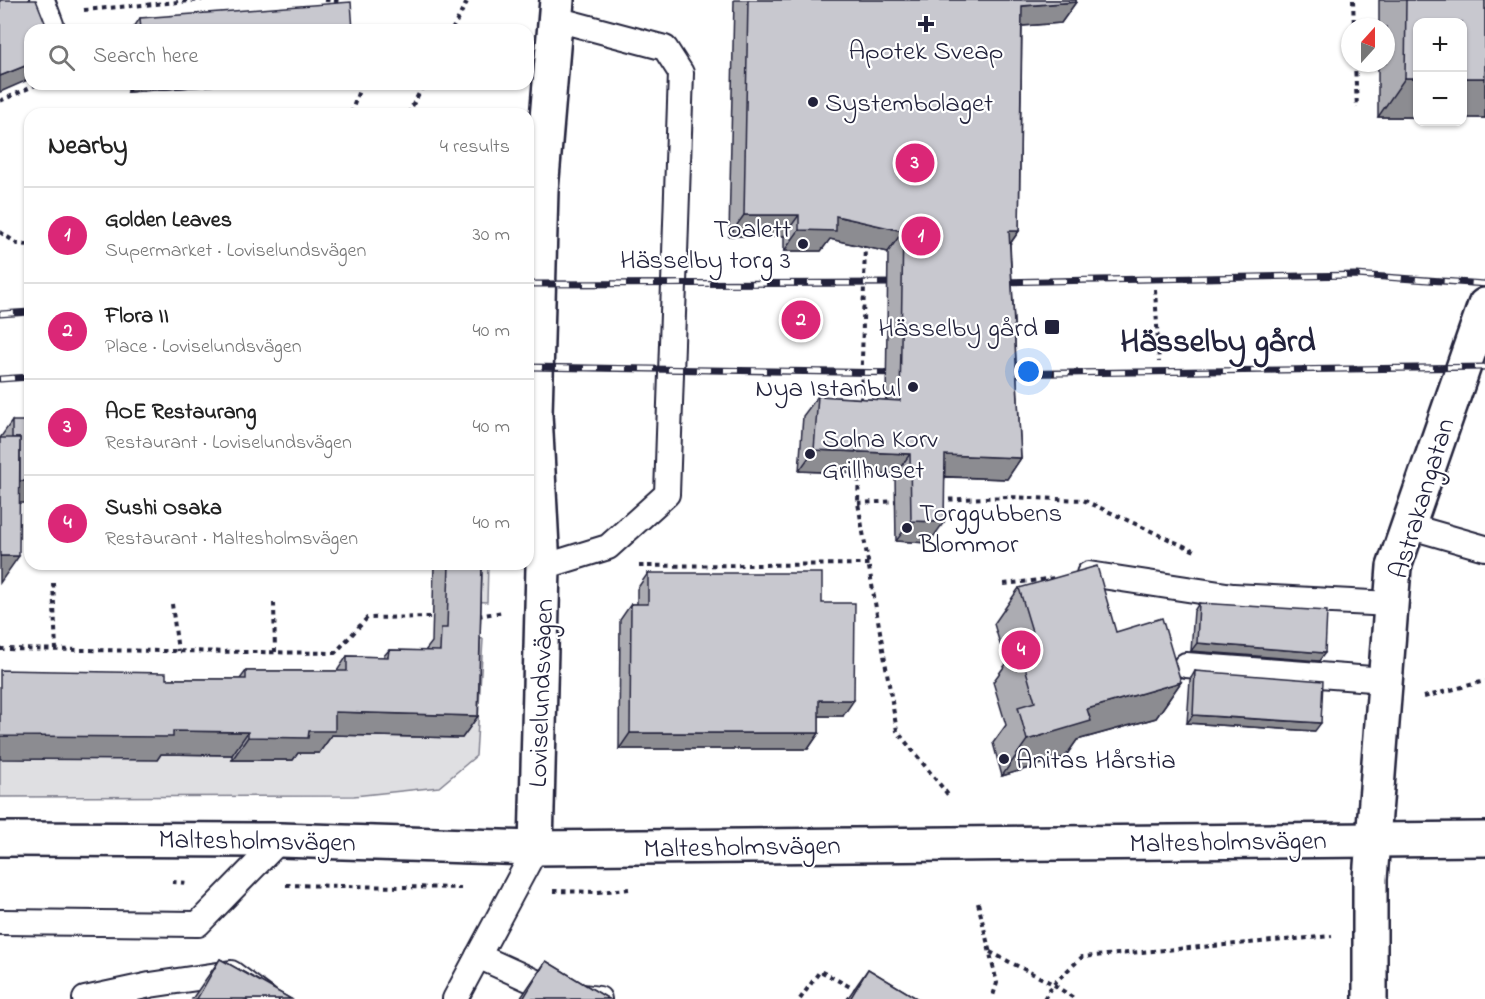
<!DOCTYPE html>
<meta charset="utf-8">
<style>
body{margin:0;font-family:"Indie Flower",sans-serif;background:#f6f6f6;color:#222}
.controls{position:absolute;right:18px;top:18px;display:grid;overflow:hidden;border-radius:12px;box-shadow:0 2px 4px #0004}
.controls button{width:54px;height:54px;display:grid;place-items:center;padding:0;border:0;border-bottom:2px solid #e0e0e0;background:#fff;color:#222;font:30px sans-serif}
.compass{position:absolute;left:1341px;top:18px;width:54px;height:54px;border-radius:50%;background:#fff;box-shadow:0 2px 4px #0004;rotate:21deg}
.you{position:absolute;left:1029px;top:372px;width:21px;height:21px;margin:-15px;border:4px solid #fff;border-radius:50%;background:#1a73e8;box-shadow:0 0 0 9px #1a73e833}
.badge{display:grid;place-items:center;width:39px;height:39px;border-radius:50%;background:#db2777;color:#fff;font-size:20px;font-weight:700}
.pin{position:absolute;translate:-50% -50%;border:3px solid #fff;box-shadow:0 2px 6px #0006}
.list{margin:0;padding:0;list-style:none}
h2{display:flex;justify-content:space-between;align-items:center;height:78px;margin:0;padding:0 24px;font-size:26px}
h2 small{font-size:20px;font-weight:400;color:#767676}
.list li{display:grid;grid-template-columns:39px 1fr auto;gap:18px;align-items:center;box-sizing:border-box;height:96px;padding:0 24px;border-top:2px solid #e0e0e0}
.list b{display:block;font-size:22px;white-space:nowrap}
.list p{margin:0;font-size:20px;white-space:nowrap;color:#767676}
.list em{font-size:20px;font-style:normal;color:#767676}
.icon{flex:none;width:33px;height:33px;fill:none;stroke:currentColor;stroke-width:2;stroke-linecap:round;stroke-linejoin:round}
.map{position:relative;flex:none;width:1485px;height:999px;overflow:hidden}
.search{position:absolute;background:#fff;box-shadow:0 2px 4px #0004;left:24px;top:24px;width:510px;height:66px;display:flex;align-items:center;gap:15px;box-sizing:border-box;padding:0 21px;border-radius:18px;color:#767676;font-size:22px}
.panel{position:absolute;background:#fff;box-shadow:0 2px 4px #0004;left:24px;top:108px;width:510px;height:462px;border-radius:18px}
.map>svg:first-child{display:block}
.green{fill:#dfdfe2;stroke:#80808e;stroke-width:1.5}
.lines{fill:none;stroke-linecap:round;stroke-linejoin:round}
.lane-casing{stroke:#22223b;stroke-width:28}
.street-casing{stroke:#22223b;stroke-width:38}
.path{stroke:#22223b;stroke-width:4;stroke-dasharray:4.5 4.5;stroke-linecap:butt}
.lane{stroke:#fff;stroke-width:24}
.street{stroke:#fff;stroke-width:33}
.rail-casing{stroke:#22223b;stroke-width:7}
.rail{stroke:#fff;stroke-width:4.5;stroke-dasharray:14;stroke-linecap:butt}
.wall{fill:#acacb2;stroke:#22223b;stroke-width:1.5}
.shaded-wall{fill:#8c8c91;stroke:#22223b;stroke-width:1.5}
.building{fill:#c8c8cf;stroke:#22223b;stroke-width:1.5}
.poi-dot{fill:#22223b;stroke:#fff;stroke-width:2}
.labels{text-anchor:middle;stroke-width:4.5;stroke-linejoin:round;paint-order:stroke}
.poi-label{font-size:27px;fill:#22223b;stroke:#fff;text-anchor:start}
.street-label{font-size:27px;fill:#22223b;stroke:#fff}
.district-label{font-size:33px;font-weight:bold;fill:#22223b;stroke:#fff}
</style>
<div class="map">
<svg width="1485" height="999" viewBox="0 0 1485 999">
<rect width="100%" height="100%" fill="#fff"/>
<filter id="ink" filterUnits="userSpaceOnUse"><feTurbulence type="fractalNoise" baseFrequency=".0167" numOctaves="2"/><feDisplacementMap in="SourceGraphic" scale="12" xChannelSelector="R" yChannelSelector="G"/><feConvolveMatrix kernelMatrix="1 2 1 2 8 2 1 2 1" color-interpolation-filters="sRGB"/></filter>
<g filter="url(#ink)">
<g class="green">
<polygon points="467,564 488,564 487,602 467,601"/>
<path d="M466 637 483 639 476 756 439 787 354 796 0 797V752L232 753 233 760H292C296 731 435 656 466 637Z"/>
</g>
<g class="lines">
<defs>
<g id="lane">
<polyline points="42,0 53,30"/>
<polyline points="1408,526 1485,548"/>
<polyline points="543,567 608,547 667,494 681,73 665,48 556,19"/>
<polyline points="1089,574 1233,596 1391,604"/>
<polyline points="1186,665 1385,680"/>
<polyline points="0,922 198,924 280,840"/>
<polyline points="478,956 562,994 599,999"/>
<polyline points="85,999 150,985 231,973 266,999"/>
<polyline points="455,999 536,848"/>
</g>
<g id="street">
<polyline points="0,839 280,840 536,848 1485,839"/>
<polyline points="536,848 543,567 535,414 541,190 557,0"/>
<polyline points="1370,999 1370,879 1394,567 1485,305"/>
</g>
</defs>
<use href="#lane" class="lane-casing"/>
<use href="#street" class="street-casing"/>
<g class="path">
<polyline points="325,0 339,1 341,7"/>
<polyline points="1353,0 1354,27"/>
<polyline points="84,10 202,0"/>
<polyline points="452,30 468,0"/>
<polyline points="1355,63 1357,108"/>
<polyline points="0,101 38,84"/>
<polyline points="351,114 361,84"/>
<polyline points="408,114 424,84"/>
<polyline points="0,232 18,244 30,245"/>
<polyline points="1155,289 1159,362"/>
<polyline points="861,401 865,244"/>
<polyline points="859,469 858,503 897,731 949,796"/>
<polyline points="940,500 1008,497 1083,500 1197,552"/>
<polyline points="858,503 899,501"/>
<polyline points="639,566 869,564"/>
<polyline points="53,583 56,650"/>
<polyline points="1004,584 1056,578"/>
<polyline points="274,603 275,652"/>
<polyline points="172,604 178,651"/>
<polyline points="478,616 503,612"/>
<polyline points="0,649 335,653 367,618 432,617"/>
<polyline points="1424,697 1485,681"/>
<polyline points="172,882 188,883"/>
<polyline points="286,885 461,888"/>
<polyline points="553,891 598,892 629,889"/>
<polyline points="978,903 997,983 992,999"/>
<polyline points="990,952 1053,984 1075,999"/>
<polyline points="800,999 820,971 858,991"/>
<polyline points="1044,999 1053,984 1082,957 1332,936"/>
</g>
<use href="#lane" class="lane"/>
<use href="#street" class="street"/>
<defs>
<g id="rail">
<polyline points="996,282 1356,275 1485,284"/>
<polyline points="528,284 903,283"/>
<polyline points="0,314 30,312"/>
<polyline points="528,367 903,373"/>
<polyline points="999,374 1485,367"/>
<polyline points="0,379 30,377"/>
</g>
</defs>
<use href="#rail" class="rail-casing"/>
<use href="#rail" class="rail"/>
</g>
<g class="wall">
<polygon points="734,0 1076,0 1076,2 1061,23 1022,26 1019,231 1010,244 1021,458 1007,479 945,477 929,543 896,541 895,475 799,471 803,416 818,396 886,400 888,252 830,239 821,251 784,251 784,236 729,236"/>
<polygon points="1379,0 1485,0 1485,118 1378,117 1378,63 1386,63 1386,27 1379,27"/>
<polygon points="140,18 353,30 132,30"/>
<polygon points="128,84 230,84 128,92"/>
<polygon points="12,421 30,503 0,438"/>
<polygon points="434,564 482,564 478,716 462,738 332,735 319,753 298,753 293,760 232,760 232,755 161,754 157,760 166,679 240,679 246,671 337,671 347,656 383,657 389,650 425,651 432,642"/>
<polygon points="648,573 822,603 843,716 819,716 819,733 808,749 619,749 620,620 631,604 637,604 637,589"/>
<polygon points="1019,588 1116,632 1181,682 1156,718 1077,740 1065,757 1002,776 993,743 1006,725 993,682 1006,664 994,624"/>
<polygon points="1199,603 1319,661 1191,651 1194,611"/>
<polygon points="1195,671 1315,731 1187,723 1190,680"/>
<polygon points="220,959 291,999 192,999"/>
<polygon points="546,961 609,999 520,999"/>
<polygon points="868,969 918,999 847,999"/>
</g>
<g class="shaded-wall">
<polygon points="1076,2 1061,23 1008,27 1022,6"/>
<polygon points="30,64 30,79 0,92 0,76"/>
<polygon points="1405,78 1418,78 1418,117 1378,117"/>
<rect x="1462" y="78" width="23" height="40"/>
<polygon points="134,84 230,84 128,92"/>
<polygon points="744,215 799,215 784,236 729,236"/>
<polygon points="836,216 903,231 888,252 830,239 821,251 784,251 799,230"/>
<polygon points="1009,231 1019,231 1004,252"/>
<polygon points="814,450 910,454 895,475 799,471"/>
<polygon points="945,455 1021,458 1007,479 931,476"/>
<polygon points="12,481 30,481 30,503 0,503"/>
<polygon points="911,521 944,522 929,543 896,541"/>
<polygon points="0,556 19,556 0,583"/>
<polygon points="1197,643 1325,653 1319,661 1191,651"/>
<polygon points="1181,682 1156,718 1077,740 1065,757 1002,776 1027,740 1087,709"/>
<polygon points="819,700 854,700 843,716 808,716"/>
<polygon points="335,712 478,716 462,738 332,735 319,753 298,753 293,760 232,760 248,737 309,731"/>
<polygon points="1193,715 1321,723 1315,731 1187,723"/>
<polygon points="173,731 248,732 232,755 161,754 157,760 0,759 0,736"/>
<polygon points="630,733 819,733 808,749 619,749"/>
</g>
<g class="building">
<polygon points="0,0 36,0 48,30 30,30 30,64 0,76"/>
<polygon points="748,0 1076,0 1076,2 1022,6 1019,231 1009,231 1021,458 945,455 944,522 911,521 910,454 814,450 818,396 900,401 903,231 836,216 836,231 799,230 799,215 744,215"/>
<polygon points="1406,0 1485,0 1485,78 1462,78 1462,22 1418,22 1418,78 1405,78"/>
<polygon points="351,2 353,30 141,30 140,18"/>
<polygon points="12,421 30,421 30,481 20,481 20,438 12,438"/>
<polygon points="0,438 20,438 19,556 0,556"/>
<polygon points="449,564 482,564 478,716 335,712 335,731 309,731 308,738 248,737 248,732 173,731 173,737 0,736 0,670 166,673 166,679 246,679 246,671 347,671 347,656 388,657 389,650 440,651 441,628 447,628"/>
<polygon points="1097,566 1116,632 1162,618 1181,682 1087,709 1091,721 1027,740 1018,707 1035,702 1019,646 1035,641 1019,588"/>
<polygon points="648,573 822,573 822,603 855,603 854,700 819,700 819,733 630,733 631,604 648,604"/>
<polygon points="1199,603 1327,611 1325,653 1197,643"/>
<polygon points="1195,671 1323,681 1321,723 1193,715"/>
<polygon points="220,959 291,999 197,999"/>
<polygon points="546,961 609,999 523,999"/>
<polygon points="868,969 918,999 850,999"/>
</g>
</g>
<g class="poi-dot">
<path d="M923 15h6v6h6v6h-6v6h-6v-6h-6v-6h6z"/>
<circle cx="813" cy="102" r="6"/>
<circle cx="803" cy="244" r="6"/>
<rect x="1044" y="319" width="16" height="16" rx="3"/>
<circle cx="913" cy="387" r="6"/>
<circle cx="810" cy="454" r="6"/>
<circle cx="907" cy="528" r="6"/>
<circle cx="1004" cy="759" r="6"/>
</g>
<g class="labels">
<g class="poi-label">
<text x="926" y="59" text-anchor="middle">Apotek Sveap</text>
<text x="825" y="111">Systembolaget</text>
<text x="791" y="237" text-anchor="end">Toalett<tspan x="791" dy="31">Hässelby torg 3</tspan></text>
<text x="1038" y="336" text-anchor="end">Hässelby gård</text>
<text x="901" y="396" text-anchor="end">Nya Istanbul</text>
<text x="822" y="447">Solna Korv<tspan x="822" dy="31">Grillhuset</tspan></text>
<text x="919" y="521">Torggubbens<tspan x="919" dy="31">Blommor</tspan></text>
<text x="1016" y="768">Anitas Hårstia</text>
</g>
<g class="street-label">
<text transform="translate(1421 498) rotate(-73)" y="9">Astrakangatan</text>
<text transform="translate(540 693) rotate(-88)" y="9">Loviselundsvägen</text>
<text transform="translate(257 840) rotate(1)" y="9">Maltesholmsvägen</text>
<text transform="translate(1228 841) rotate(-1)" y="9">Maltesholmsvägen</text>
<text transform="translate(742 846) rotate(-1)" y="9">Maltesholmsvägen</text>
</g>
<g class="district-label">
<text x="1218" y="351">Hässelby gård</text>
</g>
</g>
</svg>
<div class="controls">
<button>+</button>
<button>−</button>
</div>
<svg class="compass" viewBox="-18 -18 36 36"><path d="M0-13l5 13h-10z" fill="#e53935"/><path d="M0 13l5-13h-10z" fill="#767676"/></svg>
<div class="you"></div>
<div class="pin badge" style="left:921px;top:236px">1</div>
<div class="pin badge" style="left:801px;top:320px">2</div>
<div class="pin badge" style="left:915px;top:163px">3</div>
<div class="pin badge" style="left:1021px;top:650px">4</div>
<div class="search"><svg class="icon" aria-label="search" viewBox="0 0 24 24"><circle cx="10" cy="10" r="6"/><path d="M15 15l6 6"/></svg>Search here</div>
<section class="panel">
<h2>Nearby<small>4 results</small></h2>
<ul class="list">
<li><span class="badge">1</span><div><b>Golden Leaves</b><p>Supermarket · Loviselundsvägen</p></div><em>30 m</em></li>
<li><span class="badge">2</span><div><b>Flora II</b><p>Place · Loviselundsvägen</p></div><em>40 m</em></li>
<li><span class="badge">3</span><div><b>AOE Restaurang</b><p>Restaurant · Loviselundsvägen</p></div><em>40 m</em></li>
<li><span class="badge">4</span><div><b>Sushi Osaka</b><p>Restaurant · Maltesholmsvägen</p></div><em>40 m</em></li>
</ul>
</section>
</div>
